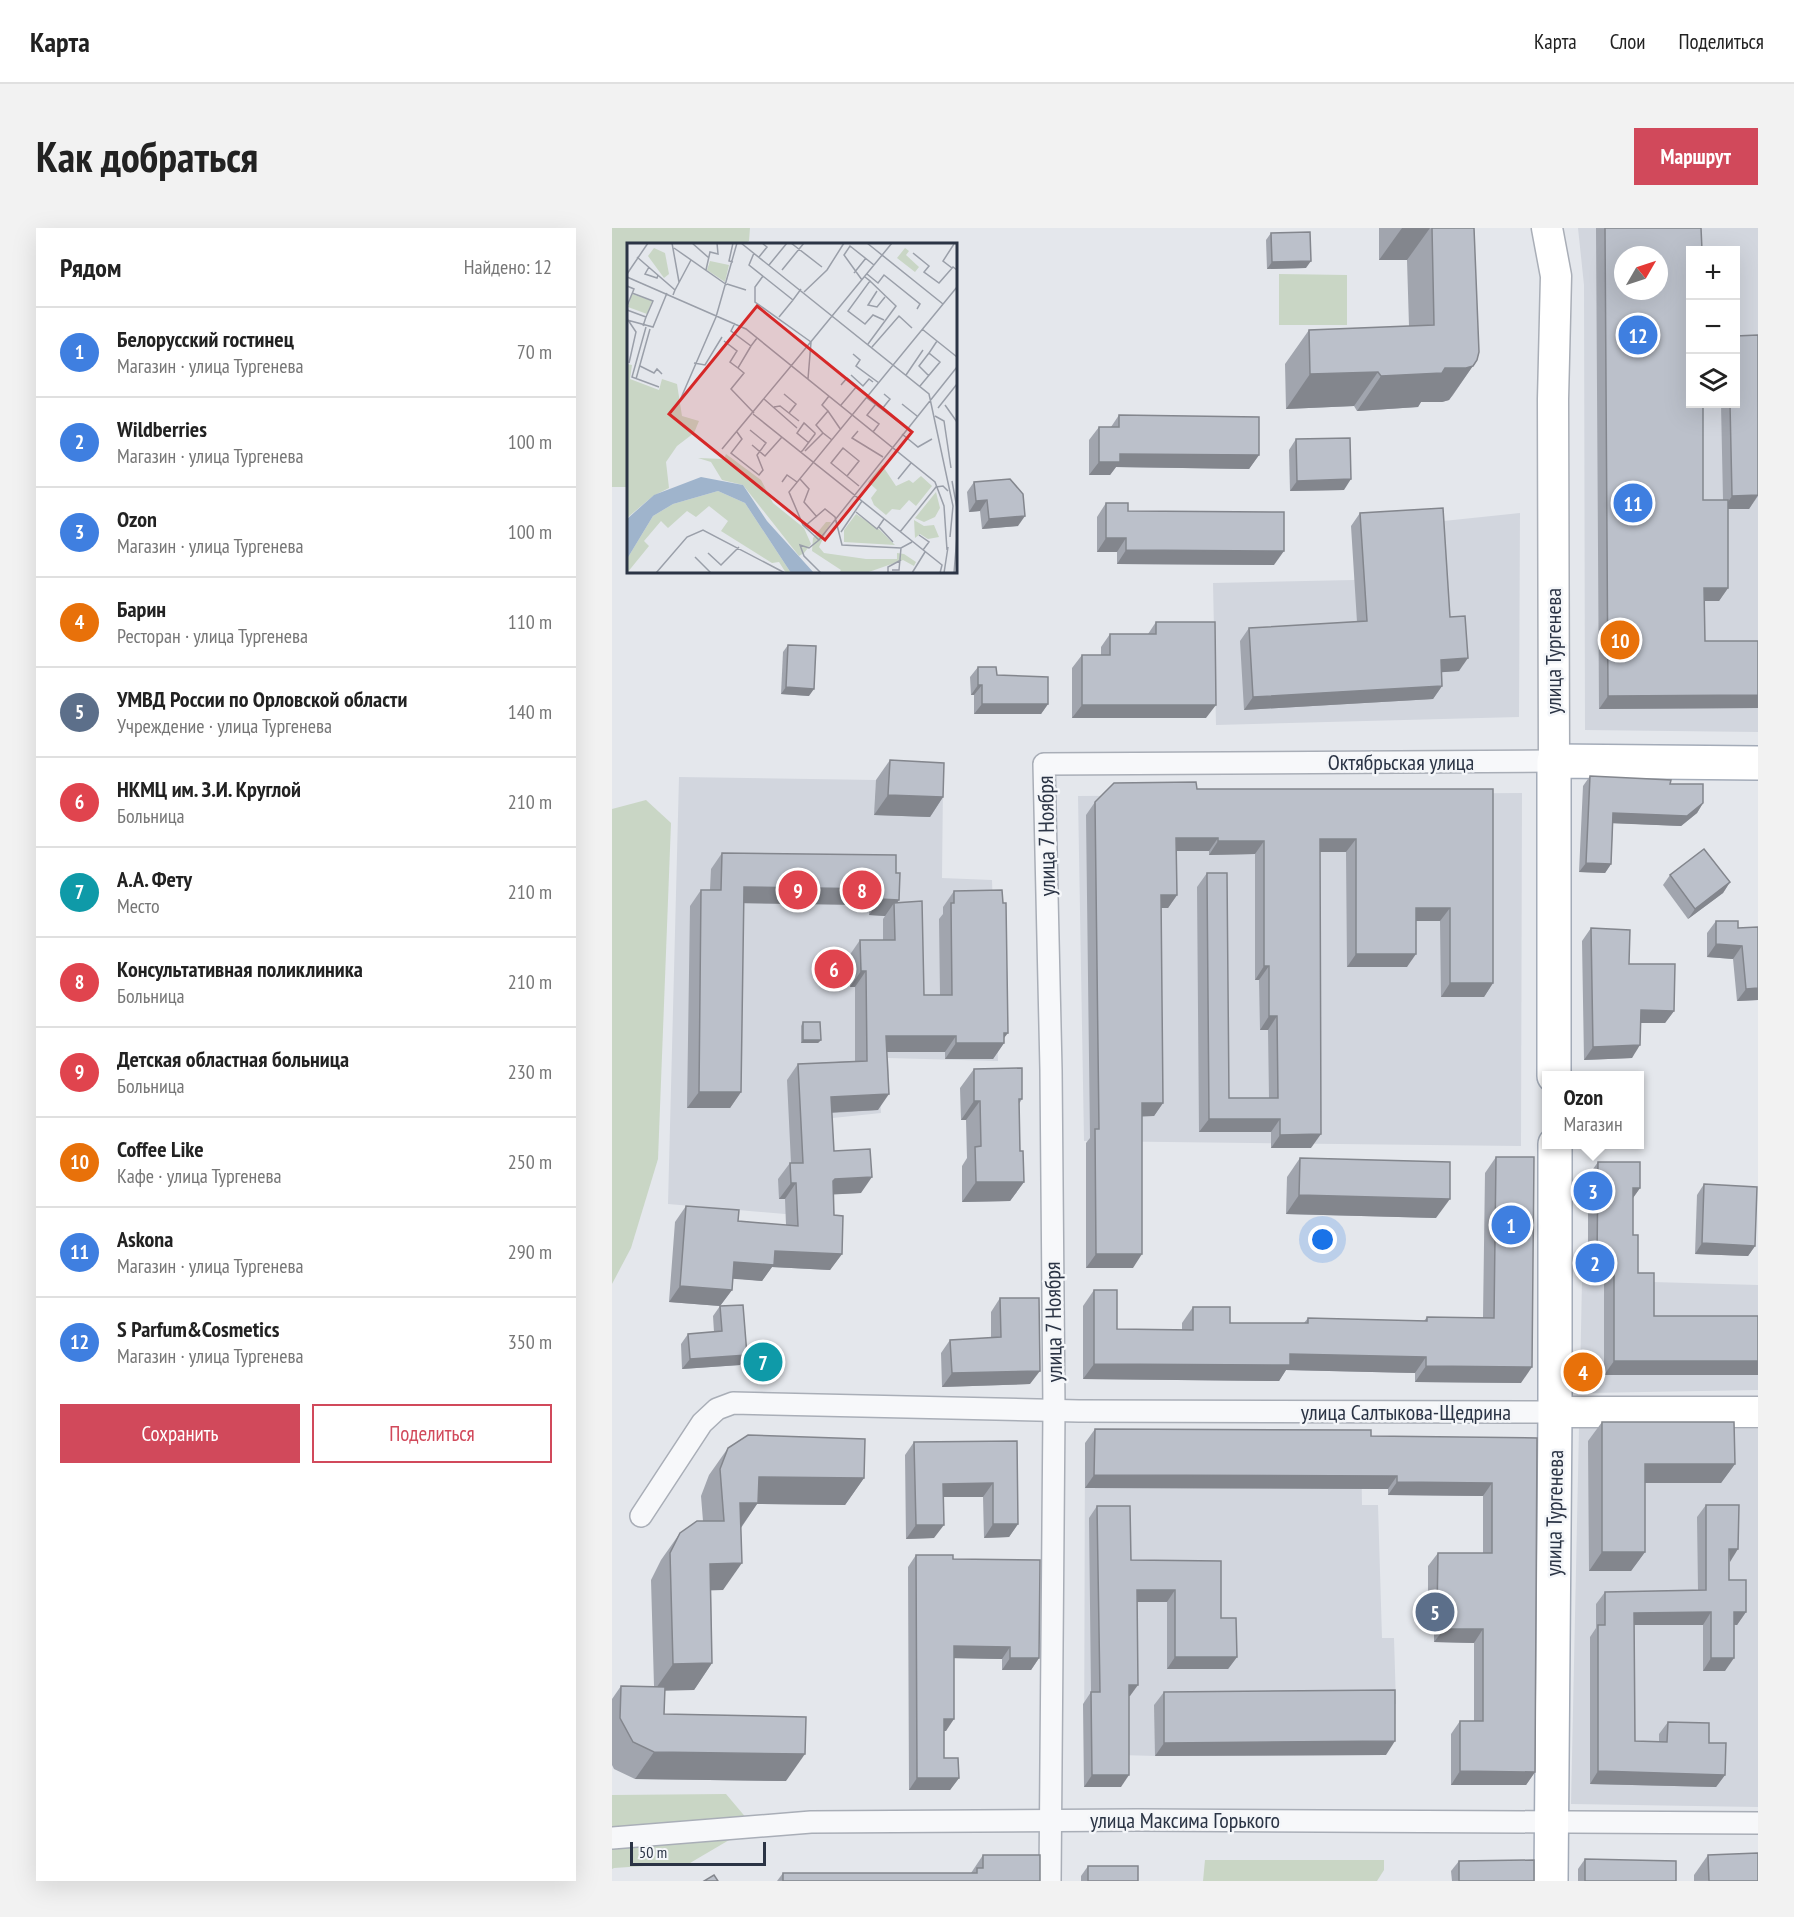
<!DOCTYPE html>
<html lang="ru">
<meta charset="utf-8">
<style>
body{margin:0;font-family:"PT Sans Narrow",sans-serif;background:#f2f2f2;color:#222}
.controls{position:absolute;right:18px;top:18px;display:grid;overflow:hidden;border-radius:0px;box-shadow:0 6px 24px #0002}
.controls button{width:54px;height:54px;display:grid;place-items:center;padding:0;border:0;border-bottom:2px solid #e0e0e0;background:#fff;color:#222;font:30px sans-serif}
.compass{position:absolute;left:1002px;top:18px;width:54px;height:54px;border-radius:50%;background:#fff;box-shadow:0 6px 24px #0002;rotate:51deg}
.scale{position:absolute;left:18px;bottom:15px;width:136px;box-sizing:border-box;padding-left:6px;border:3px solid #2b3445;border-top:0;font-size:16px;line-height:21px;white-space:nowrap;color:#2b3445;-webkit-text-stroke:4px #f4f6f9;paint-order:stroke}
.you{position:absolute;left:711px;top:1012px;width:21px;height:21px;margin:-15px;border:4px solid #fff;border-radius:50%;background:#1a73e8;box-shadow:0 0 0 9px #1a73e833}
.badge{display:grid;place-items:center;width:39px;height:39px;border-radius:50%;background:#d1495b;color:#fff;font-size:20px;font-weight:700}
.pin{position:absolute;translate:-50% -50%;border:3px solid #fff;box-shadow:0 2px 6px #0006}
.popup{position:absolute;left:930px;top:843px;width:102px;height:78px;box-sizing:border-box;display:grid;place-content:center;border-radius:0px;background:#fff;filter:drop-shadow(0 2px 4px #0005);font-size:20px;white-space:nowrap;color:#767676}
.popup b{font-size:22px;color:#222}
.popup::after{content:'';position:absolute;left:50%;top:100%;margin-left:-12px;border:12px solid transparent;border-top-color:#fff}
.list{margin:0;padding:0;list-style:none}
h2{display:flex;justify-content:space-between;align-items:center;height:78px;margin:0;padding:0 24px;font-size:26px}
h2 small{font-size:20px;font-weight:400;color:#767676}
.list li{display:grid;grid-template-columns:39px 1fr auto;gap:18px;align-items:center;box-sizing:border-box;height:90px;padding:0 24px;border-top:2px solid #e0e0e0}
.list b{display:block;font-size:22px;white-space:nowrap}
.list p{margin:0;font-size:20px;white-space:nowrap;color:#767676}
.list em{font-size:20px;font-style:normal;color:#767676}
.actions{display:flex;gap:12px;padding:18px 24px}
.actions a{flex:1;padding:14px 0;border:2px solid #d1495b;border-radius:0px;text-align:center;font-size:21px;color:#d1495b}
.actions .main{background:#d1495b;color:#fff}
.icon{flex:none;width:33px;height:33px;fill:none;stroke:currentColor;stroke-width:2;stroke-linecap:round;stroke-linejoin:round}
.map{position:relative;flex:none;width:1146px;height:1653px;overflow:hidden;border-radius:0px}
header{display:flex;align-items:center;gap:36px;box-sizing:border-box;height:84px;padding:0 30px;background:#fff;border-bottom:2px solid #e0e0e0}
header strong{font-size:28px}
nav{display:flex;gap:33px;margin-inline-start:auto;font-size:21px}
.intro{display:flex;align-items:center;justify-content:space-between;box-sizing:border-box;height:144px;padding:0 36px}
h1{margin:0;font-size:42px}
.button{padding:15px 27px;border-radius:0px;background:#d1495b;color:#fff;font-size:21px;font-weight:700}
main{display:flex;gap:36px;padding:0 36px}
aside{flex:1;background:#fff;border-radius:0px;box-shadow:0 6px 24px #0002}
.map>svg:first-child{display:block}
.built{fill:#d2d6de;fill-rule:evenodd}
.green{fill:#c9d6c5}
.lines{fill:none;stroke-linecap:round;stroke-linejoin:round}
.street-casing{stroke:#a9aeb7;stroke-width:24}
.secondary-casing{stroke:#a9aeb7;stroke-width:33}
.primary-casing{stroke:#a3abb8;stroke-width:36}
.street{stroke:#f7f8fa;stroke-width:21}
.secondary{stroke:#fff;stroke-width:30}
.primary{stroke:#fff;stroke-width:33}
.wall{fill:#a1a5ae}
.shaded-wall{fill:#83868d}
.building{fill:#bbc0ca;stroke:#83868d;stroke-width:1.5;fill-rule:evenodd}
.labels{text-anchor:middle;stroke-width:5;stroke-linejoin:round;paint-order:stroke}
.street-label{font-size:22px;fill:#2b3445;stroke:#f4f6f9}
.inset-road{fill:none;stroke:#9a9fa9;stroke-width:1.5}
.view{fill:#d62828;fill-opacity:0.15;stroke:#d62828;stroke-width:3}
.inset-edge{fill:none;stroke:#2b3445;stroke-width:3}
</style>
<header>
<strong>Карта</strong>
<nav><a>Карта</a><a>Слои</a><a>Поделиться</a></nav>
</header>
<div class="intro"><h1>Как добраться</h1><a class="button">Маршрут</a></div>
<main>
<aside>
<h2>Рядом<small>Найдено: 12</small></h2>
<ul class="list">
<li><span class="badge" style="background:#3f7fe0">1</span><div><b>Белорусский гостинец</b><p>Магазин · улица Тургенева</p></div><em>70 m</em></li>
<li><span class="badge" style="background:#3f7fe0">2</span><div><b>Wildberries</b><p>Магазин · улица Тургенева</p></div><em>100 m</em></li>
<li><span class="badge" style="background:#3f7fe0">3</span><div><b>Ozon</b><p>Магазин · улица Тургенева</p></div><em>100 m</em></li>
<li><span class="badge" style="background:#e8710a">4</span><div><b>Барин</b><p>Ресторан · улица Тургенева</p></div><em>110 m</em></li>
<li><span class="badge" style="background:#5c6f8a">5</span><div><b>УМВД России по Орловской области</b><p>Учреждение · улица Тургенева</p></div><em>140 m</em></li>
<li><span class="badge" style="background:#e0444e">6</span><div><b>НКМЦ им. З.И. Круглой</b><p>Больница</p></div><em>210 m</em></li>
<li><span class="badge" style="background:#0f9aa8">7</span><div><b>А.А. Фету</b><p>Место</p></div><em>210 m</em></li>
<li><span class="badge" style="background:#e0444e">8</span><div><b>Консультативная поликлиника</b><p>Больница</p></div><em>210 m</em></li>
<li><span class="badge" style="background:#e0444e">9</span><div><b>Детская областная больница</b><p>Больница</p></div><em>230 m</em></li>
<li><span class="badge" style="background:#e8710a">10</span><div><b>Coffee Like</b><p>Кафе · улица Тургенева</p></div><em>250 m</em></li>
<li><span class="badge" style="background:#3f7fe0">11</span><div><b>Askona</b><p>Магазин · улица Тургенева</p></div><em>290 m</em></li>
<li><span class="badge" style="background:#3f7fe0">12</span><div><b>S Parfum&amp;Cosmetics</b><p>Магазин · улица Тургенева</p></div><em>350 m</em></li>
</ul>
<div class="actions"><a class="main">Сохранить</a><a>Поделиться</a></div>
</aside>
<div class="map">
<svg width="1146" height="1653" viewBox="0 0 1146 1653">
<rect width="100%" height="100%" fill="#e4e7ec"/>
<g class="built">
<path d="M966 0H1146V504L973 502 972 57ZM1078 22H1124V176H1078ZM1011 27H1047V63H1011Z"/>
<polygon points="908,285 907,489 604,497 601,355 742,352 822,294"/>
<polygon points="67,549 264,552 331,555 330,650 380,652 386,833 276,830 277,848 267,850 269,885 211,891 217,984 173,986 56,976"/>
<polygon points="910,565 909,918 472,913 466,568"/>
<polygon points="970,1052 1146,1057 1146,1162 976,1165 968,1153"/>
<polygon points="967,1200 1146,1201 1146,1579 959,1576"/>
<polygon points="473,1215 749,1216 750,1277 766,1277 770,1410 782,1410 784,1476 774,1476 543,1528 509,1527 509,1559 472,1559"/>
</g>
<g class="green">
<polygon points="0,0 138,0 137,13 131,16 16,16 16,259 0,259"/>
<polygon points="667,46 735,47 735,97 667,97"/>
<polygon points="34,572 59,595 46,931 19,1020 0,1056 0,581"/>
<polygon points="114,1566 141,1598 78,1635 2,1640 0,1641 0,1567"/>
<polygon points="593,1632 772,1632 772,1642 765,1653 591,1653"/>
</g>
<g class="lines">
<defs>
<g id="street">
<polyline points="29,1288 90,1195 105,1181 121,1175 467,1183 943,1184"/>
<polyline points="0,1610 199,1594 526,1592 1146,1595"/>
<polyline points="438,1653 442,1182 439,842 432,536 942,533"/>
</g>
<g id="secondary">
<polyline points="935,0 944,48 941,171 942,533"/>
<polyline points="943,1184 1146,1184"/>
</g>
<g id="primary">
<polyline points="942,848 942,533 1146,535"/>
<polyline points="939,1653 943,1184 943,916"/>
</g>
</defs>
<use href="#street" class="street-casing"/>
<use href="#secondary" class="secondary-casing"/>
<use href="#primary" class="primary-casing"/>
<use href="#street" class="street"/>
<use href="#secondary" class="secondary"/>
<use href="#primary" class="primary"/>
</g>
<g class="wall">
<polygon points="767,0 862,0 865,132 841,167 837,172 830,174 809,174 806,179 745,183 742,178 674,181 673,136 697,102 797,98 795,32 767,32"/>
<polygon points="984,0 1089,0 1091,272 1111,272 1109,176 1124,176 1124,108 1146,107 1146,268 1137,281 1116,281 1116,360 1107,373 1092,373 1093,413 1146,413 1146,480 987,481"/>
<polygon points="659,5 694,40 655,41 654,12"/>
<polygon points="507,187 647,227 637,241 504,239 498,247 477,247 477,212 487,199 499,199"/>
<polygon points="684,211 732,262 678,263 677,222"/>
<polygon points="362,254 406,298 370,301 368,283 357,284 355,264"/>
<polygon points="494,275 516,283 662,337 505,336 505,324 485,324 485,289"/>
<polygon points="748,285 838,389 847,443 829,444 830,458 821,471 632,482 628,413 637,400 745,394 739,298"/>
<polygon points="544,394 594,490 460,490 460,440 470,427 489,427 489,419 498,406 536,406"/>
<polygon points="176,417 197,468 169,466 171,424"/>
<polygon points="366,439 385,447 436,476 429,486 362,486 362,467 359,467 358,449"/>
<polygon points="278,532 331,569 318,589 262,587 264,552"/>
<polygon points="978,548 1091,575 1085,585 1069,598 1001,595 999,636 993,645 967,644 971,558"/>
<polygon points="585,561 881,561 881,755 872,769 829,769 828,693 804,693 795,739 735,739 734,624 708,624 699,920 659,920 659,904 587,904 585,659 595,645 617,870 657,870 656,802 648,802 647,752 643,752 643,626 597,627 597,623 564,623 565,667 556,680 549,680 551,875 542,888 530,888 521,1040 474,1040 474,915 478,910 474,587 483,574"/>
<polygon points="110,625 284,645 285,675 312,767 328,767 327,691 331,686 331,679 342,663 392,809 392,815 381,831 333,831 333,824 275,824 266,882 220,885 222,923 249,965 222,966 222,987 230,1026 218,1042 160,1039 150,1053 121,1050 120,1062 108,1078 128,1137 70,1141 69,1116 76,1106 102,1104 101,1088 108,1078 57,1074 63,994 74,978 126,993 174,997 173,971 167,971 166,951 178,935 179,935 175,852 186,836 243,833 243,759 238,759 237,728 248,712 271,712 271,691 273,688 257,687 257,677 131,675 129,864 118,880 75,880 78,678 89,662 98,662 99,641"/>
<polygon points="1058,647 1118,654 1111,665 1076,691 1051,657"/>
<polygon points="1104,693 1126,700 1146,699 1146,772 1125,773 1121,731 1095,729 1095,705"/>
<polygon points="979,700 1017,736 1062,783 1053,795 1029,795 1020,830 972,832 970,713"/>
<polygon points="191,794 209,812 206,815 189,815 189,798"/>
<polygon points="362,841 410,871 407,876 408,923 412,954 398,973 350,974 350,938 355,930 354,892 349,892 348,860"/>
<polygon points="884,929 909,1155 803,1154 803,1145 674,1142 667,1153 471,1151 471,1078 482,1062 505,1101 570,1102 570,1095 581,1079 618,1095 692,1095 696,1090 812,1093 815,1089 871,1090 873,945"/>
<polygon points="688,930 824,990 674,986 675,949"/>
<polygon points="986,934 1028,960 1021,970 1021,1007 1026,1045 1042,1088 992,1147 992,1045 976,1045 976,948"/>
<polygon points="1092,956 1143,1018 1136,1028 1083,1026 1085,967"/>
<polygon points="388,1070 418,1156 330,1159 329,1125 338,1112 379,1110 379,1084"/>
<polygon points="990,1194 1123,1236 1109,1255 1033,1255 1033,1324 1019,1343 977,1343 976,1213"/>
<polygon points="483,1201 759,1208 925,1210 923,1544 914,1557 839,1557 839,1506 848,1493 862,1493 862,1415 822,1414 822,1398 816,1398 816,1338 826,1325 871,1325 871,1268 776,1267 776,1261 473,1260 473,1215"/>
<polygon points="405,1213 406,1296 397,1309 372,1310 371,1269 331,1269 322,1310 294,1311 293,1227 302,1214"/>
<polygon points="116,1220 252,1250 233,1277 145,1276 129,1300 111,1362 99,1362 100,1435 82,1462 53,1462 52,1486 174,1553 23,1551 2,1541 0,1537 0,1471 9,1458 42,1458 39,1352 49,1332 68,1305 91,1293 89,1268 97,1247"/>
<polygon points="1094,1277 1117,1334 1117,1352 1134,1384 1125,1397 1122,1397 1113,1443 1091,1443 1091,1397 1022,1397 1023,1513 1047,1514 1047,1506 1056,1494 1097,1515 1113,1547 1104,1559 978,1556 978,1409 984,1400 984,1376 993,1364 1086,1362 1085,1289"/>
<polygon points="485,1278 519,1332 609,1390 625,1429 616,1441 555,1441 555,1374 525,1374 518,1468 517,1468 509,1559 472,1559 471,1476 479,1464 477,1290"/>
<polygon points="304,1327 341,1331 427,1430 419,1442 390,1442 390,1431 342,1430 334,1503 332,1503 332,1530 347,1550 338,1562 297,1562 296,1339"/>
<polygon points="552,1464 774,1527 543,1528 542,1477"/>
<polygon points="371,1627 428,1653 165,1653 171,1645 359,1645"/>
<polygon points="1096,1627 1146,1653 1082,1653 1082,1647"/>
<polygon points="973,1631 1064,1653 966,1653 966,1641"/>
<polygon points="847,1633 922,1653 840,1653 839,1643"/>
<polygon points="476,1638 526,1653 469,1653 469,1648"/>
</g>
<g class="shaded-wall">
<polygon points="790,0 818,0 795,32 767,32"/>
<polygon points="699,33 694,40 655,41 660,34"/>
<polygon points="865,132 837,172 830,174 809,174 806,179 745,183 769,148 833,140"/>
<polygon points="766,144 742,178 674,181 698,146"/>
<polygon points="508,226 647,227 637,241 504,239 498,247 477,247 487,234"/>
<polygon points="739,251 732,262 678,263 685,253"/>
<polygon points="1146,267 1137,281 1111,281 1120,268"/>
<polygon points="375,272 368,283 357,284 364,273"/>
<polygon points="413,288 406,298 370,301 377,291"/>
<polygon points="494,310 514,310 505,324 485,324"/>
<polygon points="514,322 672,323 662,337 505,336"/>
<polygon points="1092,360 1116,360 1107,373 1083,373"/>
<polygon points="856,430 847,443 819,445 829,432"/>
<polygon points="366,457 370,457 362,467 359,467"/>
<polygon points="830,458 821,471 632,482 641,469"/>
<polygon points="174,459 202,461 197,468 169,466"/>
<polygon points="1146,467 1146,480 987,481 996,468"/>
<polygon points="370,476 436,476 429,486 362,486"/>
<polygon points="470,477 604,477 594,490 460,490"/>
<polygon points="276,567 331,569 318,589 262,587"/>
<polygon points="1091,575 1085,585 1069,598 995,595 1001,585"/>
<polygon points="564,610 606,610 597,623 555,623"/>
<polygon points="708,611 744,611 734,624 699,624"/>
<polygon points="606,613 652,613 643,626 597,627"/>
<polygon points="974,635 999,636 993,645 967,644"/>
<polygon points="1118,654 1111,665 1076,691 1083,681"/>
<polygon points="132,659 268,661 257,677 120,675"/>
<polygon points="549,667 565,667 556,680 540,680"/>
<polygon points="268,671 287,672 282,679 282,675 273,688 257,687"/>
<polygon points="804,680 838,680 828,693 795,693"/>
<polygon points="1104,716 1130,718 1121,731 1095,729"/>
<polygon points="744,726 804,726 795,739 735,739"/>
<polygon points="652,738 657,738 647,752 643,752"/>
<polygon points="249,743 254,743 243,759 238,759"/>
<polygon points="838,755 881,755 872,769 829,769"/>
<polygon points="1146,760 1146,772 1125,773 1134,761"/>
<polygon points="1029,782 1062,783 1053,795 1020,795"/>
<polygon points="657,788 665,788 656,802 648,802"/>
<polygon points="392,805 396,805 388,815 392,815 381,831 333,831 344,815"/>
<polygon points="274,808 344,808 333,824 263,824"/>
<polygon points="191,812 209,812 206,815 189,815"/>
<polygon points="1028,817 1020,830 972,832 981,819"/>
<polygon points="87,864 129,864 118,880 75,880"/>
<polygon points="277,866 266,882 208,885 219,869"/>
<polygon points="362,873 368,873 354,892 349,892"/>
<polygon points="530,875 551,875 542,888 520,889"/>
<polygon points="597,891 668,891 659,904 587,904"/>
<polygon points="709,906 699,920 659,920 668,907"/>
<polygon points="260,949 249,965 212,967 223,951"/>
<polygon points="364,954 412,954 398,973 350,974"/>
<polygon points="179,955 184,955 173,971 167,971"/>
<polygon points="1021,960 1028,960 1018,974"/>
<polygon points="687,967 838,971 824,990 674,986"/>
<polygon points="1090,1015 1143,1018 1136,1028 1083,1026"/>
<polygon points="163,1023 230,1026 218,1042 160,1039 150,1053 111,1050 122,1034"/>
<polygon points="484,1026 530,1026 521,1040 474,1040"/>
<polygon points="985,1030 1002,1031 992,1045 976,1045"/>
<polygon points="68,1058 120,1062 108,1078 57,1074"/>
<polygon points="678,1126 814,1129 803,1145 674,1142 667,1153 471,1151 482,1136"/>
<polygon points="135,1127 128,1137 70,1141 78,1131"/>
<polygon points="1002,1133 1146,1133 1146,1147 992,1147"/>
<polygon points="814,1138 920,1139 909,1155 803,1154"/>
<polygon points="428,1143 418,1156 330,1159 340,1145"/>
<polygon points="1033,1236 1123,1236 1109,1255 1019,1255"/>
<polygon points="482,1247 785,1248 776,1261 473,1260"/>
<polygon points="147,1249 252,1250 233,1277 145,1276 127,1302 109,1302"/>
<polygon points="785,1254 880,1255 871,1268 776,1267"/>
<polygon points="381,1255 371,1269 322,1269 331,1256"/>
<polygon points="381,1296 406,1296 397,1309 372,1310"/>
<polygon points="304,1297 332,1297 322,1310 294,1311"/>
<polygon points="1117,1321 1126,1321 1118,1334"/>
<polygon points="990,1324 1033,1324 1019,1343 977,1343"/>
<polygon points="130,1335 111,1362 79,1363 98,1336"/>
<polygon points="525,1362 563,1362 555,1374 517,1374"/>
<polygon points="1099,1384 1091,1397 1014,1397 1022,1385"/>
<polygon points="1122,1384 1134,1384 1125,1397 1113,1396"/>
<polygon points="825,1385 832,1385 822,1398 816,1398"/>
<polygon points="832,1401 871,1401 862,1415 822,1414"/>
<polygon points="342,1418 398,1419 390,1431 333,1430"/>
<polygon points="563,1429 625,1429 616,1441 555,1441"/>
<polygon points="398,1430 427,1430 419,1442 390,1442"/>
<polygon points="1099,1430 1122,1430 1113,1443 1091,1443"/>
<polygon points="100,1435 82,1462 42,1463 61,1436"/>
<polygon points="517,1457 526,1457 518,1468 509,1469"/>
<polygon points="332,1491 342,1491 334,1503 324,1503"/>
<polygon points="783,1513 774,1527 543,1528 552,1515"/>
<polygon points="42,1524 193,1526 174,1553 23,1551"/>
<polygon points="848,1543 923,1544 914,1557 839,1557"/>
<polygon points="986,1543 1113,1547 1104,1559 978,1556"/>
<polygon points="480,1547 517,1547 509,1559 472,1559"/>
<polygon points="305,1550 347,1550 338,1562 297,1562"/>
</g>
<g class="building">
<polygon points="820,0 862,0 867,124 865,132 861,138 854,140 833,140 830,145 769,148 766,144 698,146 697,102 822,97"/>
<path d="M993 0H1089L1090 22H1078V176H1091V272H1116V360H1092L1093 413H1146V467L996 468ZM1011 27H1047V63H1011Z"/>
<polygon points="698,4 699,33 660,34 659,5"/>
<polygon points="1146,107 1146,267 1120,268 1118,176 1124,176 1124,108"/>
<polygon points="507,187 647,189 647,227 508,226 508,234 487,234 487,199 507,199"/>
<polygon points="738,210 739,251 685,253 684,211"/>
<polygon points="398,251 411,266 413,288 377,291 375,272 364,273 362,254"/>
<polygon points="494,275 516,275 516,283 672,284 672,323 514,322 514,310 494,310"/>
<polygon points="831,280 838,389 853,388 856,430 829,432 830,458 641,469 637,400 755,393 748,285"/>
<polygon points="544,394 603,394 604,477 470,477 470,427 498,427 498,406 544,406"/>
<polygon points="176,417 204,418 202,461 174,459"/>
<polygon points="366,439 384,439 385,447 436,449 436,476 370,476 370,457 366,457"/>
<polygon points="278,532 332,535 331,569 276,567"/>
<polygon points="978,548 1059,552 1058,556 1091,556 1091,575 1075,588 1001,585 999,636 974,635"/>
<polygon points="584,554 585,561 881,561 881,755 838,755 838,680 804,680 804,726 744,726 744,611 708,611 709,906 668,907 668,891 597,891 595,645 615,645 617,870 666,870 665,788 657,788 657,738 652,738 652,613 606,613 606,610 564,610 565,667 549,667 551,875 530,875 530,1026 484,1026 483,901 487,901 483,574 502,555"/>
<polygon points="1092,621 1118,654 1083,681 1058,647"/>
<polygon points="110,625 284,627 284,645 288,645 287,672 268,671 268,661 132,659 129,864 87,864 89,662 109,662"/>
<polygon points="390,662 391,675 394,675 396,805 392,805 392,815 344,815 344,808 274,808 277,866 219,869 222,923 258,921 260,949 223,951 221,953 222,987 231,988 230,1026 163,1023 162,1037 122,1034 120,1062 68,1058 74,978 127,982 126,993 186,998 184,955 179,955 178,935 191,935 186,836 255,833 254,743 249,743 248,712 283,712 282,675 310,673 312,767 340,767 339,675 342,675 342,663"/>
<polygon points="1104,693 1126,693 1126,700 1146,699 1146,760 1134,761 1130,718 1104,716"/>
<polygon points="979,700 1018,702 1017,736 1063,736 1062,783 1029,782 1028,817 981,819"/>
<polygon points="191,794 208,794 209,812 191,812"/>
<polygon points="410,840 410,871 407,871 408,923 411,923 412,954 364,954 363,919 369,918 368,873 362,873 362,841"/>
<polygon points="884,929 922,929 920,1139 814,1138 814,1129 678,1126 678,1137 482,1136 482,1062 505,1062 505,1101 581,1102 581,1079 618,1079 618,1095 696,1095 696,1090 815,1093 815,1089 882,1090"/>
<polygon points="688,930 838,934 838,971 687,967"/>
<polygon points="986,934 1028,934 1028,960 1021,960 1021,1007 1026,1007 1026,1045 1042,1045 1042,1088 1146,1088 1146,1133 1002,1133 1002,1031 985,1030"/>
<polygon points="1092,956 1145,959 1143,1018 1090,1015"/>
<polygon points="388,1070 427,1070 428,1143 340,1145 338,1112 389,1109"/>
<polygon points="131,1077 135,1127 78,1131 76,1106 110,1103 108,1078"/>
<polygon points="990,1194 1122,1194 1123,1236 1033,1236 1033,1324 990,1324"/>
<polygon points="483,1201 759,1202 759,1208 925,1210 923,1544 848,1543 848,1493 871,1493 871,1401 832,1401 832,1385 825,1385 826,1325 880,1325 880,1255 785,1254 785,1248 482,1247"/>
<polygon points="136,1207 253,1211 252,1250 147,1249 146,1275 128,1275 130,1335 98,1336 100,1435 61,1436 58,1325 68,1305 85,1293 112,1293 108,1241 116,1220"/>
<polygon points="405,1213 406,1296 381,1296 381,1255 331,1256 332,1297 304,1297 302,1214"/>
<polygon points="1094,1277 1127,1277 1126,1321 1117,1321 1117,1352 1134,1352 1134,1384 1122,1384 1122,1430 1099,1430 1099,1384 1022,1385 1023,1513 1055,1514 1056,1494 1097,1495 1097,1515 1114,1515 1113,1547 986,1543 986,1397 993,1397 993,1364 1094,1362"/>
<polygon points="485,1278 518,1278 519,1332 609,1333 609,1390 624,1390 625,1429 563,1429 563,1362 525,1362 526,1457 517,1457 517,1547 480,1547 479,1464 488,1464"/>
<polygon points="304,1327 341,1327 341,1331 428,1332 427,1430 398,1430 398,1419 342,1418 342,1491 332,1491 332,1530 346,1530 347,1550 305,1550"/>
<polygon points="9,1458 53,1459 52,1486 194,1489 193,1526 42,1524 21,1514 8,1490"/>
<polygon points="783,1462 783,1513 552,1515 552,1464"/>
<polygon points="1146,1625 1146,1653 1097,1653 1096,1627"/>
<polygon points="371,1627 428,1627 428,1653 171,1653 171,1645 365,1645 365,1640 371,1640"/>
<polygon points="973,1631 1064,1633 1064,1653 973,1653"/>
<polygon points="922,1632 922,1653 847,1653 847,1633"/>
<rect x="476" y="1638" width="50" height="15"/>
<polygon points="102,1647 106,1653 92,1653"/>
</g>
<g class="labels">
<g class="street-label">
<text transform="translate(941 423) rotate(-90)" y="8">улица Тургенева</text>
<text x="789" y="542">Октябрьская улица</text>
<text transform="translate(434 608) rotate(-91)" y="8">улица 7 Ноября</text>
<text transform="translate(441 1094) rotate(-91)" y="8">улица 7 Ноября</text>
<text x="794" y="1192">улица Салтыкова-Щедрина</text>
<text transform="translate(942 1285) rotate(-89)" y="8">улица Тургенева</text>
<text x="573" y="1600">улица Максима Горького</text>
</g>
</g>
<g transform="translate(15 15)">
<rect width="330" height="330" fill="#e4e7ec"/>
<path d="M27 5 38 10 42 31 37 35 21 13ZM278 5 282 8 279 12 292 24 288 29 270 15ZM83 18 102 22 98 39 80 27ZM5 51 25 58 20 71 1 64ZM0 121 5 122 3 136 32 147 35 136 50 141 55 173 72 178 67 190 50 203 39 219 42 245 26 253 0 275ZM99 211 134 237 146 260 177 285 184 301 177 310 172 313 116 242 95 237 84 219 71 215 97 216ZM255 222 269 243 282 237 286 240 294 233 305 243 289 263 282 257 273 267 265 266 259 272 247 262 244 255 250 247 241 239ZM91 248 118 260 164 330H159L152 319 145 320 94 288 101 278 82 263 69 274 60 268 41 285 34 278 17 298 22 303 0 330V316L26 273 46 261ZM309 249 313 265 308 274 297 279 288 275ZM229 271 253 287 268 302 217 299V287ZM287 277 297 283 307 282 312 294 301 296 293 291 288 295ZM199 279H204L192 304 197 310 239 316H270V310L277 311 289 319 287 323 276 317 239 330H212L214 327 185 308 186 295Z" fill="#c9d6c5"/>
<path d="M74 234 116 242 140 278 187 330H164L118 260 91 248 46 261 26 273 0 316V276L27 252Z" fill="#9fb4cc"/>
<path class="inset-road" d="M45 0 52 39M65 0 82 15M114 0 302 151 326 263 323 294M164 0 195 24M240 0 316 61M47 5 100 42M127 10 122 22 166 57 174 46M286 10 302 23 297 29 312 40 326 24 330 27M10 14 48 47 46 52M132 14 140 4 135 0M106 19 102 18 106 0M142 22 160 0M22 24 18 31 30 35 31 32M325 25 316 18 327 1M79 27 83 9 91 11 90 0M155 27 177 0M227 30 239 15M0 31 21 0M240 31 251 40 257 32 293 61 290 66M136 33 128 44V59L184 99 181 136M0 34 119 86 308 239 317 263 320 307M238 34 243 38 221 68 238 81 246 72 257 77M235 37 217 12 223 3 247 22M100 41 119 47M0 43 7 46 0 63M48 47 64 17M250 48 241 62 250 64 258 54M177 49 200 27 217 0M5 50 26 58 19 74M0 67 19 74 16 83M152 74 166 57M0 77 26 84 40 50M1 77 9 89 2 120M108 80 104 88 124 103 130 95M19 84 5 134 32 144M295 86 330 114M97 98 110 108 103 119 111 125 124 103M241 101 269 63 243 38M245 104 272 73 285 85M302 110 292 123 302 133M226 111 233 117 229 123 252 140M67 120 78 122 95 94M13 123 27 130 30 126 35 131M164 123 265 0M111 125 117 130 104 146 127 170M224 132 236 143 242 136 246 139M279 132 296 107M9 136 23 86M214 142 220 135 230 143M293 143 313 119 302 110 310 98M157 151 169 161 162 170M54 155 89 74 110 0M240 155 273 180M137 156 170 185M275 161 290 173M214 162 230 143 241 153M318 162 330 179M147 164 153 163 172 178M311 165 330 141M255 166 263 156 257 151M201 168 195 162 202 153M126 171 315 322 313 330M308 173 317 178 324 225M231 188 225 195 256 214M110 189 115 196 104 210 132 232 136 227 130 212 139 200 123 187M246 189 252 181 240 172 249 161M196 190 189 182 201 168 214 187M275 191 291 204 305 196M125 202 138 213 155 194M95 206 164 123M178 208 196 190 205 197M174 209 176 207 188 191V190L177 180 170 190 182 200M220 233 232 218 216 205 204 220 232 243M173 236 182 246 177 259 190 274M271 236 284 220M325 238 330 265M155 239 160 232 170 239M229 269 250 286 257 276M177 284 198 266 208 274 215 302 274 305 285 299M252 284 266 299M214 289 235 258M273 289 309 244 316 243 321 248M292 292 302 299 296 307M192 297 176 282 162 249 330 44M81 310 94 322 112 304M68 314 84 330M265 327H272L274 305M29 330 60 294 76 287 158 330M194 330 177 313 173 302 182 305 192 297 330 124M261 330V324L274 317M285 330 298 309M317 330 321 304M327 330 330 293"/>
<path class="view" d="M130 63 285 189 198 297 42 171Z"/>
<rect width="330" height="330" class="inset-edge"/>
</g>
</svg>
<div class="controls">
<button>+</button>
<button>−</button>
<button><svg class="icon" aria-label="layers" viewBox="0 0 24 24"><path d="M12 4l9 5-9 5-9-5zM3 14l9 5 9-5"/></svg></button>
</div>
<svg class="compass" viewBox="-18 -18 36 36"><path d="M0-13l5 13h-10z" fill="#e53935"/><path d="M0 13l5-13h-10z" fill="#767676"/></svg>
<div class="scale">50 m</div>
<div class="you"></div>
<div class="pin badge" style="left:899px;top:997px;background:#3f7fe0">1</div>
<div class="pin badge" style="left:983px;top:1035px;background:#3f7fe0">2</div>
<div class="pin badge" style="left:981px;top:963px;background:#3f7fe0">3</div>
<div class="popup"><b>Ozon</b>Магазин</div>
<div class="pin badge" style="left:971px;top:1144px;background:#e8710a">4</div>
<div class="pin badge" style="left:823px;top:1384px;background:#5c6f8a">5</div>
<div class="pin badge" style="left:222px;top:741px;background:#e0444e">6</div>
<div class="pin badge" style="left:151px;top:1134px;background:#0f9aa8">7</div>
<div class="pin badge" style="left:250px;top:662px;background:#e0444e">8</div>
<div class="pin badge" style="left:186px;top:662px;background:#e0444e">9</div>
<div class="pin badge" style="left:1008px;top:412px;background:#e8710a">10</div>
<div class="pin badge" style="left:1021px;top:275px;background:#3f7fe0">11</div>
<div class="pin badge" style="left:1026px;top:107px;background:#3f7fe0">12</div>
</div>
</main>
